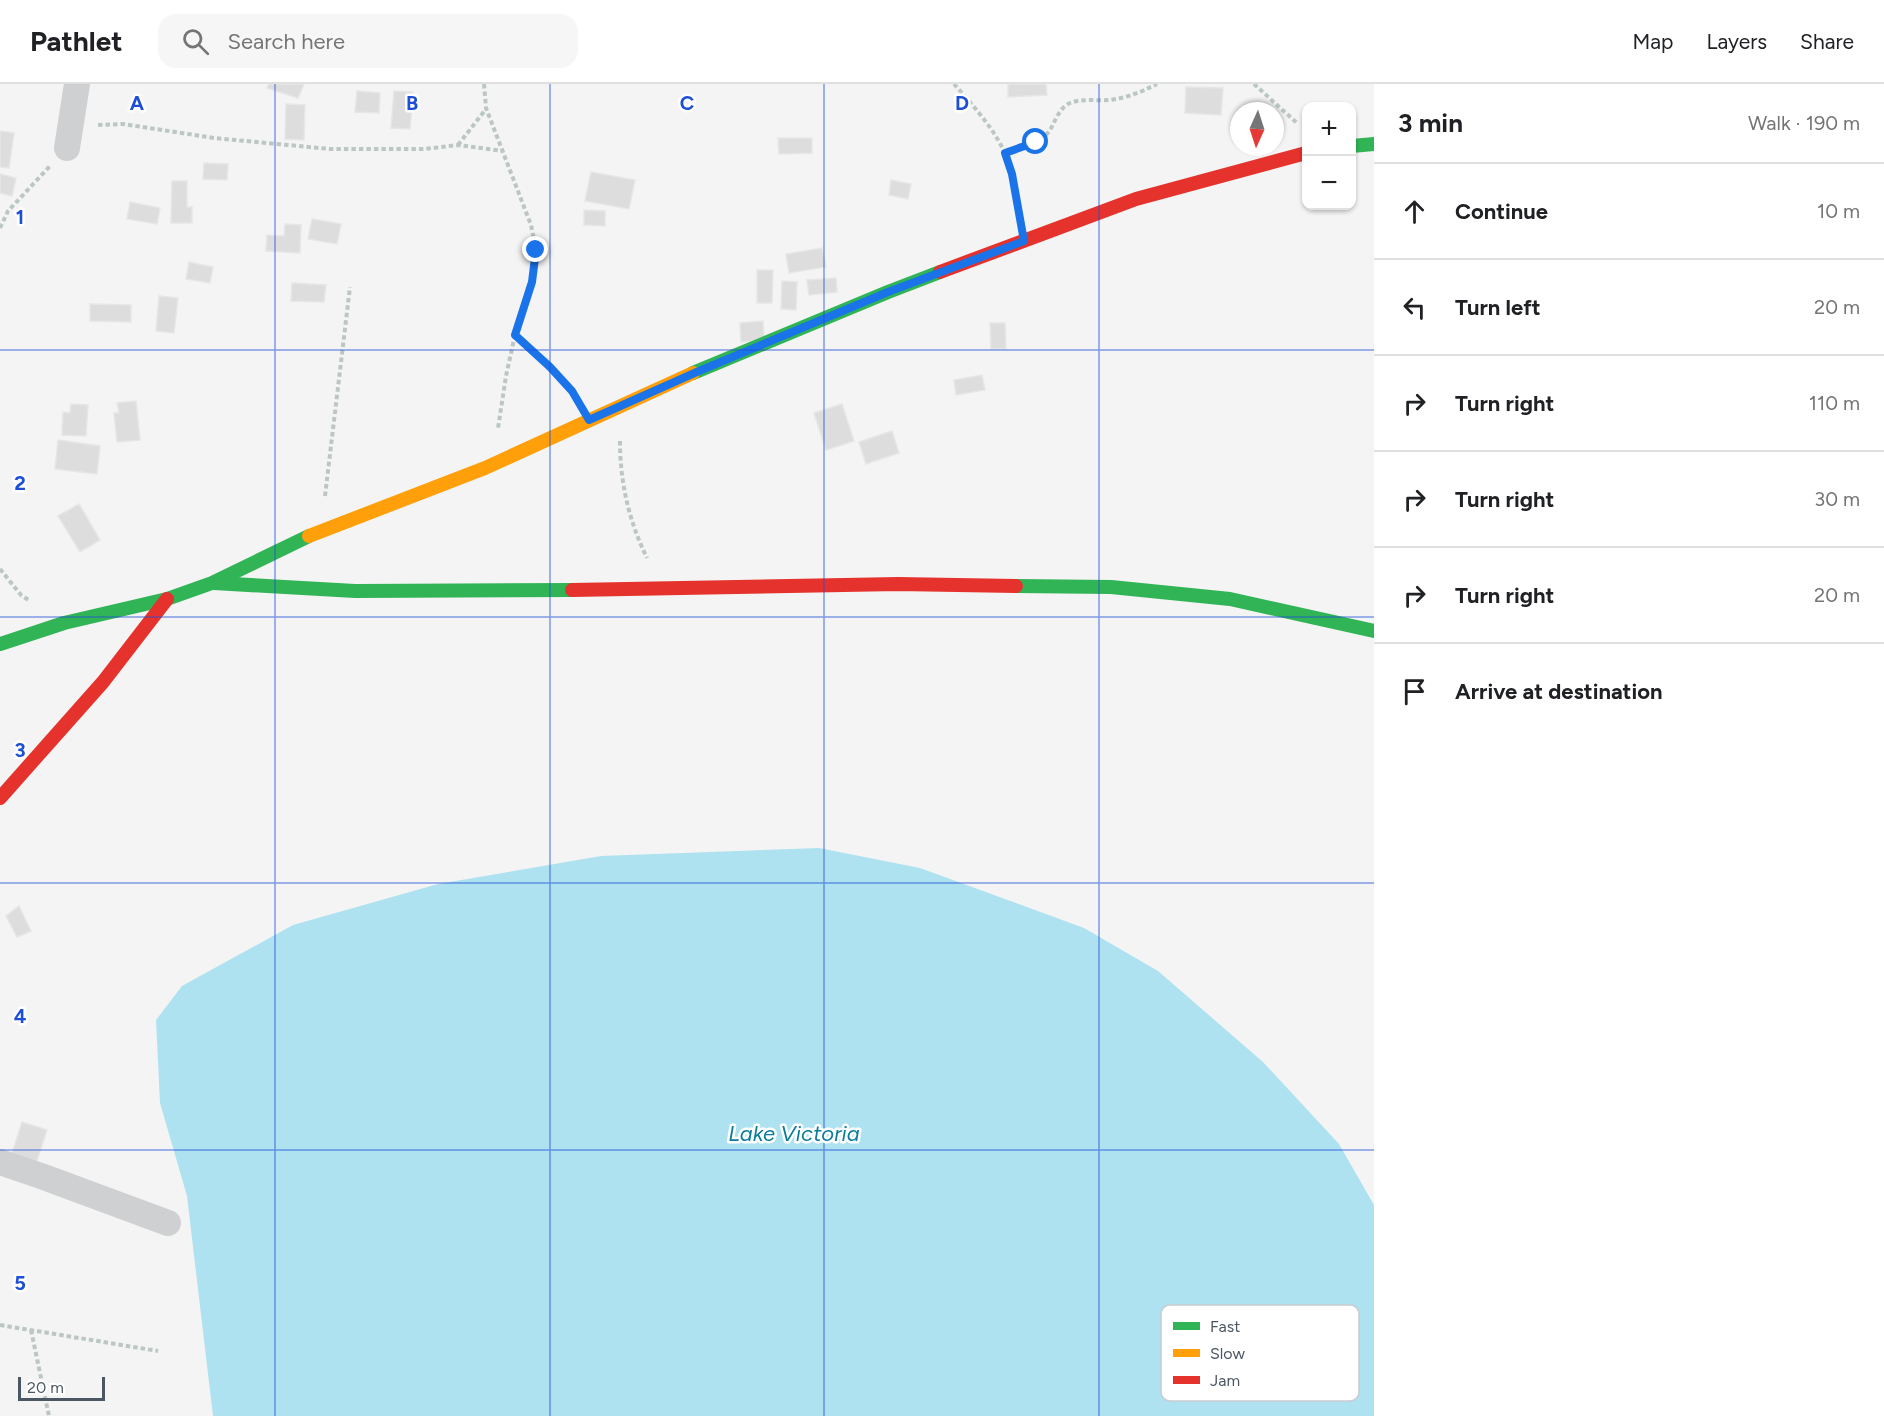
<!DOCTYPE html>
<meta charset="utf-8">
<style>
body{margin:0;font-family:Figtree,sans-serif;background:#f6f6f6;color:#202124}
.controls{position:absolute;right:18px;top:18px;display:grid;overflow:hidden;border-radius:12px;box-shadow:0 2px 4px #0004}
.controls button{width:54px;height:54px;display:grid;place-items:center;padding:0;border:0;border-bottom:2px solid #e0e0e0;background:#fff;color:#202124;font:30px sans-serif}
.compass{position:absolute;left:1230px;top:18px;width:54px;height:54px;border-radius:50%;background:#fff;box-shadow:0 2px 4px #0004;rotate:183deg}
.scale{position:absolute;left:18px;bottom:15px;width:87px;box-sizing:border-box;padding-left:6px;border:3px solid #4a5661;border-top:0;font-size:16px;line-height:21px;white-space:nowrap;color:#4a5661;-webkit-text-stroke:4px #fff;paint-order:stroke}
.stop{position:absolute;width:18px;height:18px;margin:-14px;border:4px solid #1a73e8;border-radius:50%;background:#fff}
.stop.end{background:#1a73e8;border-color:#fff;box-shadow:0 2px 6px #0008}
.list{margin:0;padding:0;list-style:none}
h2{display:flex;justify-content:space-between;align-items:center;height:78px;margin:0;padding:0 24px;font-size:26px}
h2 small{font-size:20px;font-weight:400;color:#757577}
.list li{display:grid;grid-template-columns:39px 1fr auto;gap:18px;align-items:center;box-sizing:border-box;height:96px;padding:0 24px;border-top:2px solid #e0e0e0}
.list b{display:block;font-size:22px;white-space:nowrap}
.list em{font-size:20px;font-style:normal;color:#757577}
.icon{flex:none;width:33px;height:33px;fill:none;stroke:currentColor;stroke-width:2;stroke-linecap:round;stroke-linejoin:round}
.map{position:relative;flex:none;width:1374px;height:1332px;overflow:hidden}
header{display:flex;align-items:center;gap:36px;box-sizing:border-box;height:84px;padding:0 30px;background:#fff;border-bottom:2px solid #e0e0e0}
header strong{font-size:28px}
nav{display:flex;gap:33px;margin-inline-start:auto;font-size:21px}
.search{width:420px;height:54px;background:#f6f6f6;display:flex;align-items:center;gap:15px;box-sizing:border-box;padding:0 21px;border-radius:18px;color:#757577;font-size:22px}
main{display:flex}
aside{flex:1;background:#fff}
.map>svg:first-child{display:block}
.water{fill:#aee2f0}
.building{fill:#ddddde;stroke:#e5e6e7;stroke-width:1.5}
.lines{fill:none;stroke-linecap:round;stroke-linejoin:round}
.path{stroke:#bcc7c4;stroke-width:4;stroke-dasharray:4.5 3;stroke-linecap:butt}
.street{stroke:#ced0d2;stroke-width:26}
.fast{stroke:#30b455;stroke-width:14}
.slow{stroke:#ff9f0a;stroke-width:14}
.jam{stroke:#e5322d;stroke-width:14}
.route{stroke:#1a73e8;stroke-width:8}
.grid{fill:none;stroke:#1d4ed8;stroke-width:1.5;stroke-opacity:0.55}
.labels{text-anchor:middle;stroke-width:5;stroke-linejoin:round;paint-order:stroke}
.water-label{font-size:22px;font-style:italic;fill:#0c7c9b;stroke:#fff}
.key{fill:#fff;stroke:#c9ccd0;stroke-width:1.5}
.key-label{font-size:16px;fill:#4a5661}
.grid-label{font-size:20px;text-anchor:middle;font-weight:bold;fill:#1d4ed8;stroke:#fff;stroke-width:5;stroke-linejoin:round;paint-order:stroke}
</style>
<header>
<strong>Pathlet</strong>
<div class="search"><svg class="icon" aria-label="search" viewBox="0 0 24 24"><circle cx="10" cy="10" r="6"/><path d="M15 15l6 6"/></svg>Search here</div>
<nav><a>Map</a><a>Layers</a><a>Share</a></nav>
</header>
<main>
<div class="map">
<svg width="1374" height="1332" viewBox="0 0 1374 1332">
<rect width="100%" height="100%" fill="#f4f4f4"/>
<polygon class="water" points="819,764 920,784 1084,844 1158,887 1263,978 1339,1060 1374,1121 1374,1332 213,1332 187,1112 160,1019 156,936 182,902 293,841 438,800 601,772"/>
<g class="building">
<polygon points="269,0 304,0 298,14 267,4"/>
<polygon points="1008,0 1046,0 1047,11 1008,13"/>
<polygon points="1186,3 1223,4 1221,31 1185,29"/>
<polygon points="357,7 380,9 379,29 355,28"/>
<polygon points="394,7 413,8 410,45 391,44"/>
<polygon points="286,20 305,21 304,56 285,55"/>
<polygon points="0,47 14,49 9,84 0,83"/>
<polygon points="778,54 812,54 812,69 779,70"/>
<polygon points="204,79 228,80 227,96 203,95"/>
<polygon points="591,88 635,96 629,125 585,117"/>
<polygon points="0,90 16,94 12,112 0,109"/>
<polygon points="891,96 911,100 908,115 889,111"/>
<polygon points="172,97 187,97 187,123 192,123 192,139 171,139"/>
<polygon points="130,118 160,124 157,140 127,135"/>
<polygon points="584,126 605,127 605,142 584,141"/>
<polygon points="312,135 341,140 337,160 308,155"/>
<polygon points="285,140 301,141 300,169 266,167 267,151 284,152"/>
<polygon points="822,164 826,183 789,189 786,170"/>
<polygon points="189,178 213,183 210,199 186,195"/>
<polygon points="757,186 773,186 772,219 757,219"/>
<polygon points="836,194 837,208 809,211 807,196"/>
<polygon points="782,197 797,198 796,226 781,225"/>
<polygon points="292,199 326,201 324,218 291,217"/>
<polygon points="159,212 178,214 174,249 156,247"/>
<polygon points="90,220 131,221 131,238 90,237"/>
<polygon points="763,237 764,256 741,258 740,239"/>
<polygon points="990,239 1005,239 1006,265 991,265"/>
<polygon points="982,291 985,306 956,311 954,296"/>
<polygon points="136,317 140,356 117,358 114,329 119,329 117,319"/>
<polygon points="71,320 88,321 86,352 62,351 63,328 70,329"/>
<polygon points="842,320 854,357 826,366 814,329"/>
<polygon points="892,347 899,369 866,380 859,358"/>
<polygon points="58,356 100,362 97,390 55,385"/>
<polygon points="79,420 100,456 80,468 58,432"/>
<polygon points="19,822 31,847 17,853 6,832"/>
<polygon points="22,1038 47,1046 34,1086 9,1079"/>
</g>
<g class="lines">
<g class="path">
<polyline points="484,0 486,24 531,141 536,166 532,198 515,251 506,292 498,344"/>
<path d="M954 0C971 19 997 48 1006 72 1013 89 1016 108 1019 127"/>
<polyline points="1254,0 1298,40"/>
<polyline points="98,41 123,40 214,54 330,65 425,65 458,61 503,67"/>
<polyline points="458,61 486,25"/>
<path d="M1005 69C1020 64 1040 61 1050 46 1055 38 1058 26 1068 20 1079 14 1096 17 1109 16 1127 14 1141 8 1157 0"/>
<polyline points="0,144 8,127 50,82"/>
<polyline points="515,251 550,283 573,310"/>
<path d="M620 357C620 399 629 437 647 474"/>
<polyline points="325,412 350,203"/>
<polyline points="0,485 21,511 30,517"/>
<polyline points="0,1241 158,1267"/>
<polyline points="31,1246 49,1332"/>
</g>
<g class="street">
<polyline points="67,64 77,0"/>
<polyline points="0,1078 41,1092 168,1139"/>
</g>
<g class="fast">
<polyline points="1352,62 1374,60"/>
<polyline points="693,289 888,208 940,188"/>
<polyline points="214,499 355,507 572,506"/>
<polyline points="1016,502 1111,503 1230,515 1374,547"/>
<polyline points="0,560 64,539 167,515 212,499 309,452"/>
</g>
<polyline class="slow" points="309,452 485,384 693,289"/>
<g class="jam">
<polyline points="940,188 1136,115 1306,69"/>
<polyline points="572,506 898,500 1016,502"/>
<polyline points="0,714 103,598 167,515"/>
</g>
</g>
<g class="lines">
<polyline class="route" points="536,166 532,198 515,251 550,283 572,307 589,336 699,287 888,208 1024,157 1012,90 1005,69 1036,58"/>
</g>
<path class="grid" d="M275 0V1332M550 0V1332M824 0V1332M1099 0V1332M0 266H1374M0 533H1374M0 799H1374M0 1066H1374"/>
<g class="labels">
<g class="water-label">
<text x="794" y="1057">Lake Victoria</text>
</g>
</g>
<rect x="1161" y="1221" width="198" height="96" rx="9" class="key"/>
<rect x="1173" y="1238" width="27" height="8" fill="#30b455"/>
<rect x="1173" y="1265" width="27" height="8" fill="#ff9f0a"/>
<rect x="1173" y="1292" width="27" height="8" fill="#e5322d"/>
<g class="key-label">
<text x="1210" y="1248">Fast</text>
<text x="1210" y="1275">Slow</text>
<text x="1210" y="1302">Jam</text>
</g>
<g class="grid-label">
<text x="137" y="26">A</text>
<text x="412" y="26">B</text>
<text x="687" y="26">C</text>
<text x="962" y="26">D</text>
<text x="20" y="140">1</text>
<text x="20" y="406">2</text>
<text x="20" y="673">3</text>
<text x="20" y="939">4</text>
<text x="20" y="1206">5</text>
</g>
</svg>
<div class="controls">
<button>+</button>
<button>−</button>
</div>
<svg class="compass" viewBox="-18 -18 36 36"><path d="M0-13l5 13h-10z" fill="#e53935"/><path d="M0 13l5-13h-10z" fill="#757577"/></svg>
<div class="scale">20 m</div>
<div class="stop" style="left:1036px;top:58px"></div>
<div class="stop end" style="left:536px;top:166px"></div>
</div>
<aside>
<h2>3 min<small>Walk · 190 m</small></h2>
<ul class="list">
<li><svg class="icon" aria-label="ahead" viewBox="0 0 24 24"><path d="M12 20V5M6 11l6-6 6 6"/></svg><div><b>Continue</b></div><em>10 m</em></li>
<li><svg class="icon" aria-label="left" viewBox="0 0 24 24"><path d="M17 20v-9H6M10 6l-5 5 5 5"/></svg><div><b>Turn left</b></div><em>20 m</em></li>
<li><svg class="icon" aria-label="right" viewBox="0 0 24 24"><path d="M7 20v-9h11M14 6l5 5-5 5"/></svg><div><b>Turn right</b></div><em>110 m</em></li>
<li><svg class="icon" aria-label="right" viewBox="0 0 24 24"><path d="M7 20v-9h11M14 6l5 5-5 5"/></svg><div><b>Turn right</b></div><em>30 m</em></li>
<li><svg class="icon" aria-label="right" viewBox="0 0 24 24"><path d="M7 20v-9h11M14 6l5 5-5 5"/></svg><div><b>Turn right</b></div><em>20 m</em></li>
<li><svg class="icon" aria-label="arrive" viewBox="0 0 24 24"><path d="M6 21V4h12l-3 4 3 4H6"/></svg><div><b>Arrive at destination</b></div></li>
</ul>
</aside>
</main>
